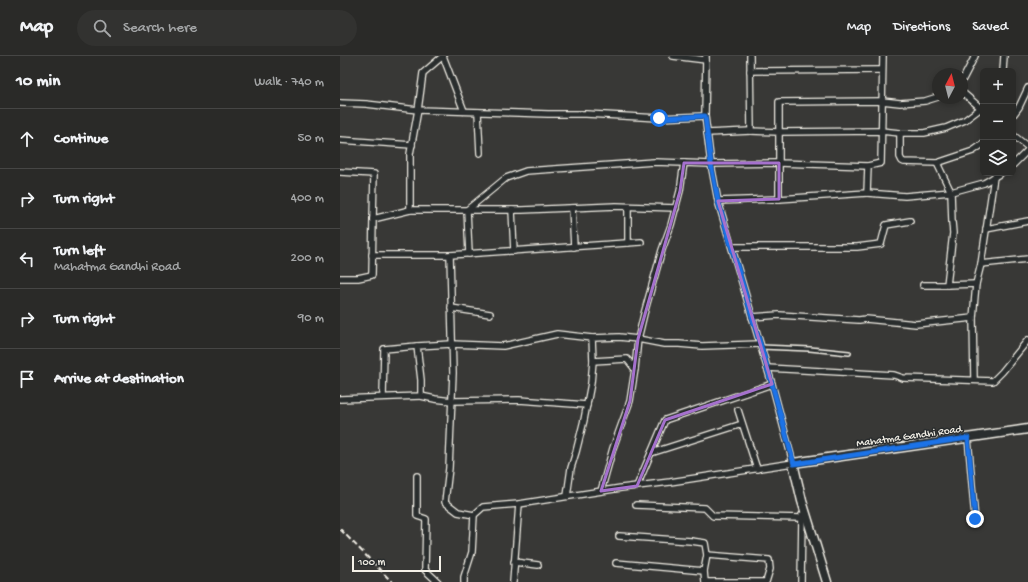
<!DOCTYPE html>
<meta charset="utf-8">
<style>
body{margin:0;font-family:"Gochi Hand",sans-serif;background:#323230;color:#f1f3f6}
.controls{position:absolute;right:12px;top:12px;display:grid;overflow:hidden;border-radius:6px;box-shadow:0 2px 6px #0003}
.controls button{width:36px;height:36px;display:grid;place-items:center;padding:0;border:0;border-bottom:1px solid #464645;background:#2a2a28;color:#f1f3f6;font:20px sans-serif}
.compass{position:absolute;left:592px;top:12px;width:36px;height:36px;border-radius:50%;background:#2a2a28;box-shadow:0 2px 6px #0003;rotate:7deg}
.scale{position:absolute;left:12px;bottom:10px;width:89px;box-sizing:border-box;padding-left:4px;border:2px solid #f4f1e8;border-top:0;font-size:11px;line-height:14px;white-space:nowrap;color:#f4f1e8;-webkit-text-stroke:3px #2a2d2e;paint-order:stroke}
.stop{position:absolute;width:12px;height:12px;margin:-9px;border:3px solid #1a73e8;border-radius:50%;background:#fff}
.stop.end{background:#1a73e8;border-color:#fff;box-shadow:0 1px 4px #0008}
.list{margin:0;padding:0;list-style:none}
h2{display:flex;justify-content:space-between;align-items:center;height:52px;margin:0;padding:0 16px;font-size:17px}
h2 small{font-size:13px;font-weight:400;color:#a5a7a8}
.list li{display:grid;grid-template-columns:26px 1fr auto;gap:12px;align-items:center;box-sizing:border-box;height:60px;padding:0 16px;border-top:1px solid #464645}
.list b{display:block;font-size:15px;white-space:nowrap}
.list p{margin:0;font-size:13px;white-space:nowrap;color:#a5a7a8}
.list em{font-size:13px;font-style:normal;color:#a5a7a8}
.icon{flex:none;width:22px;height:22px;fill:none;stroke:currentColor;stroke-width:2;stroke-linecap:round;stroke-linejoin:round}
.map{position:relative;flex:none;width:688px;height:526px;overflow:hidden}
header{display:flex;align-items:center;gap:24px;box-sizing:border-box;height:56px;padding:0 20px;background:#2a2a28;border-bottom:1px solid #464645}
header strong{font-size:19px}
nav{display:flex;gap:22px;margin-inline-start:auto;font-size:14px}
.search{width:280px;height:36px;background:#323230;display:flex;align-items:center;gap:10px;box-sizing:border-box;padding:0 14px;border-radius:22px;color:#a5a7a8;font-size:15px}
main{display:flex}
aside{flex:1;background:#2a2a28}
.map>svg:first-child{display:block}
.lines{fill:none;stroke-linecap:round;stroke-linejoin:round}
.lane-casing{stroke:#f4f1e8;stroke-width:6}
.street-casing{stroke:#f4f1e8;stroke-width:8}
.secondary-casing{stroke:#f4f1e8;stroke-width:11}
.lane{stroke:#2a2d2e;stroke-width:3}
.street{stroke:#2a2d2e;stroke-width:5.5}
.secondary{stroke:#2a2d2e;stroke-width:8}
.rail{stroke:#f4f1e8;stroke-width:2;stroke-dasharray:6 3;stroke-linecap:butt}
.route{stroke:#1a73e8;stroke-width:5}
.marked{fill:none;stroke:#a571cd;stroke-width:3;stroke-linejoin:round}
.labels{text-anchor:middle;stroke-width:3;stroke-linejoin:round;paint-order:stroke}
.street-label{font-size:11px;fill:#f4f1e8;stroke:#2a2d2e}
</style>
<header>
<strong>Map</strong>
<div class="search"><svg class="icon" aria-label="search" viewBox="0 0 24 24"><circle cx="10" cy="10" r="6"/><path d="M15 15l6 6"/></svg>Search here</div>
<nav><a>Map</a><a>Directions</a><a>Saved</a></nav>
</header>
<main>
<aside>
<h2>10 min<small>Walk · 740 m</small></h2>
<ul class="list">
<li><svg class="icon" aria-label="ahead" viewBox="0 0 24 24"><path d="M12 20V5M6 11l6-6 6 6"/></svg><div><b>Continue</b></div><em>50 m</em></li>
<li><svg class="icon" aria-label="right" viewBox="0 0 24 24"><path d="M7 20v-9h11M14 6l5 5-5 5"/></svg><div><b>Turn right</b></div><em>400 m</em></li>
<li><svg class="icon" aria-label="left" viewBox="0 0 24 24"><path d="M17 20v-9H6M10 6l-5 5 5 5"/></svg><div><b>Turn left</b><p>Mahatma Gandhi Road</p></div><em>200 m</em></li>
<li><svg class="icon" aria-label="right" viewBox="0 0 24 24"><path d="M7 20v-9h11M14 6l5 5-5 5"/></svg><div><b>Turn right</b></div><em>90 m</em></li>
<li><svg class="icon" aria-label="arrive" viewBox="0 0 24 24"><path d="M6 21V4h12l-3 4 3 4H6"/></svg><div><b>Arrive at destination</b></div></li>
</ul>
</aside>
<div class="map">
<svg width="688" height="526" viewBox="0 0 688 526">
<rect width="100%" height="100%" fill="#383836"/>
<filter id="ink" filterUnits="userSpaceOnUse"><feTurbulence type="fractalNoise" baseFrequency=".025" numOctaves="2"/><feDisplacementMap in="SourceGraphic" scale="8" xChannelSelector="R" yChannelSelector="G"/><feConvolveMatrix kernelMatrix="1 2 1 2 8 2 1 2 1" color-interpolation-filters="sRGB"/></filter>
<g filter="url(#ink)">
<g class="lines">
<defs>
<polyline id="lane" points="421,291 470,293 509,297"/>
<g id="street">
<polyline points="333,0 366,4"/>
<polyline points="410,0 411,75 439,76 439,107 528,110"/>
<polyline points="410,15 542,14"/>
<polyline points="663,15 664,0"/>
<polyline points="622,25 635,0"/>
<polyline points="622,36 643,54"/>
<polyline points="598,41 585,45 560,47 542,45 439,46 439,76 541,75 560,77 584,77 606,72 625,64 641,52 643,50"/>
<polyline points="0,47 26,48 78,54 208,58 246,58 319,62 365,60"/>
<polyline points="124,55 103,0 83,17 78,54 70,98 70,154 182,154 276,150 336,152"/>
<polyline points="138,56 140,97"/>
<polyline points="673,59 679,51 688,32"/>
<polyline points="367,77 411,75"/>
<polyline points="560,77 560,101 562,105 564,106 597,107 633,95 643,88"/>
<polyline points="673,79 688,91"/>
<polyline points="0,84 72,89"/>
<polyline points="597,107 611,136 612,166 613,177 607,229 636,228 633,262 634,324"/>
<polyline points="673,109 688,94"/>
<polyline points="0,116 34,118 33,163"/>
<polyline points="527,137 565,140 611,136 644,127 661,117"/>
<polyline points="378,145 439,143 527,137 528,110 541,107 543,0"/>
<polyline points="232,152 234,191"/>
<polyline points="172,154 174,195"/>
<polyline points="646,173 688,165"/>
<polyline points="288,187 288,151"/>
<polyline points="392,191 517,191 541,188 546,169 570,165"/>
<polyline points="129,198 127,154 166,122 186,115 314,106 344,107"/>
<polyline points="32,199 110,199 113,317 109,412 105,446 118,456 134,459"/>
<polyline points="110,199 301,186"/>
<polyline points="641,208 688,203"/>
<polyline points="0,222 18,222 32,219 33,163 70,154"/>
<polyline points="636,228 641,208 654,121"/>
<polyline points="583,229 607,229"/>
<polyline points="111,252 150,258"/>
<polyline points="412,261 439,259 519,264 526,263 576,268 633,262"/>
<polyline points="427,312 554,319 563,322 653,325 662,316 688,284"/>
<polyline points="295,313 298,283 324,288 339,288 362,290 420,288"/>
<polyline points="81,340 95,343 112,345 179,344 247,349"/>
<polyline points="43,341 44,293 77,290"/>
<polyline points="0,343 81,340 81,324 77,290 112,288 163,290 217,278 252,282"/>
<polyline points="398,354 417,413"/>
<polyline points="628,382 635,463"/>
<polyline points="311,397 325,364 432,328"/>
<polyline points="77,420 77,460 86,463 85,514 98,526"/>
<polyline points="297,430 311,397 402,368"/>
<polyline points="261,435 273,392 290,345 295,313 287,303 253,305 252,282 279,281 298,283 304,258 322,194 331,169 340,135 344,107 371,108 439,107 439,143"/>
<polyline points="227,440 231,412 236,396 244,364 251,327 253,305"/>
<polyline points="296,449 365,452 373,460 462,462"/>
<polyline points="279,480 351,485 365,487 367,499 364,515 365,526"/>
<polyline points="174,506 198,509"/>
<polyline points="276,507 364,515"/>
<polyline points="124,526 124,521 132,496 134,459 143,451 179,448 281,432 330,426 453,407 432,328 378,145 371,108 365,60 366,0"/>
<polyline points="173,526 179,448"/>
<polyline points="365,526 426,526 430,513 429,504 367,499"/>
<polyline points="461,526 462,459"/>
</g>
<polyline id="secondary" points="487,526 462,445 453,407 688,373"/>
</defs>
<use href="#lane" class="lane-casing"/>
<use href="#street" class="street-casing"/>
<use href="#secondary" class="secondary-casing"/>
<use href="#lane" class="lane"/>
<use href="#street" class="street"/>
<use href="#secondary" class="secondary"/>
<polyline class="rail" points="0,473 52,526"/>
</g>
</g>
<g class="lines" filter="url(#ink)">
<polyline class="route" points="319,62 365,60 371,108 378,145 432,328 454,408 628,382 635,463"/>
</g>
<path class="marked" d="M344 107H439V143L378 145 432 328 325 364 297 430 261 435 290 345 298 283 340 135Z"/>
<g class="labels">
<g class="street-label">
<text transform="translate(569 379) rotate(-8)" y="4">Mahatma Gandhi Road</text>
</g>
</g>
</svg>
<div class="controls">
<button>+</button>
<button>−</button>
<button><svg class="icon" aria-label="layers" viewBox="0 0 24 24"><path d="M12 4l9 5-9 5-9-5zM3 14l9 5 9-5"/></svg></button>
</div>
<svg class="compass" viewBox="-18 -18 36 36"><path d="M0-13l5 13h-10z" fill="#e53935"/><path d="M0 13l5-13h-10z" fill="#a5a7a8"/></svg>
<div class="scale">100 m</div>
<div class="stop" style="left:319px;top:62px"></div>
<div class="stop end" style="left:635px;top:463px"></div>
</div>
</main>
